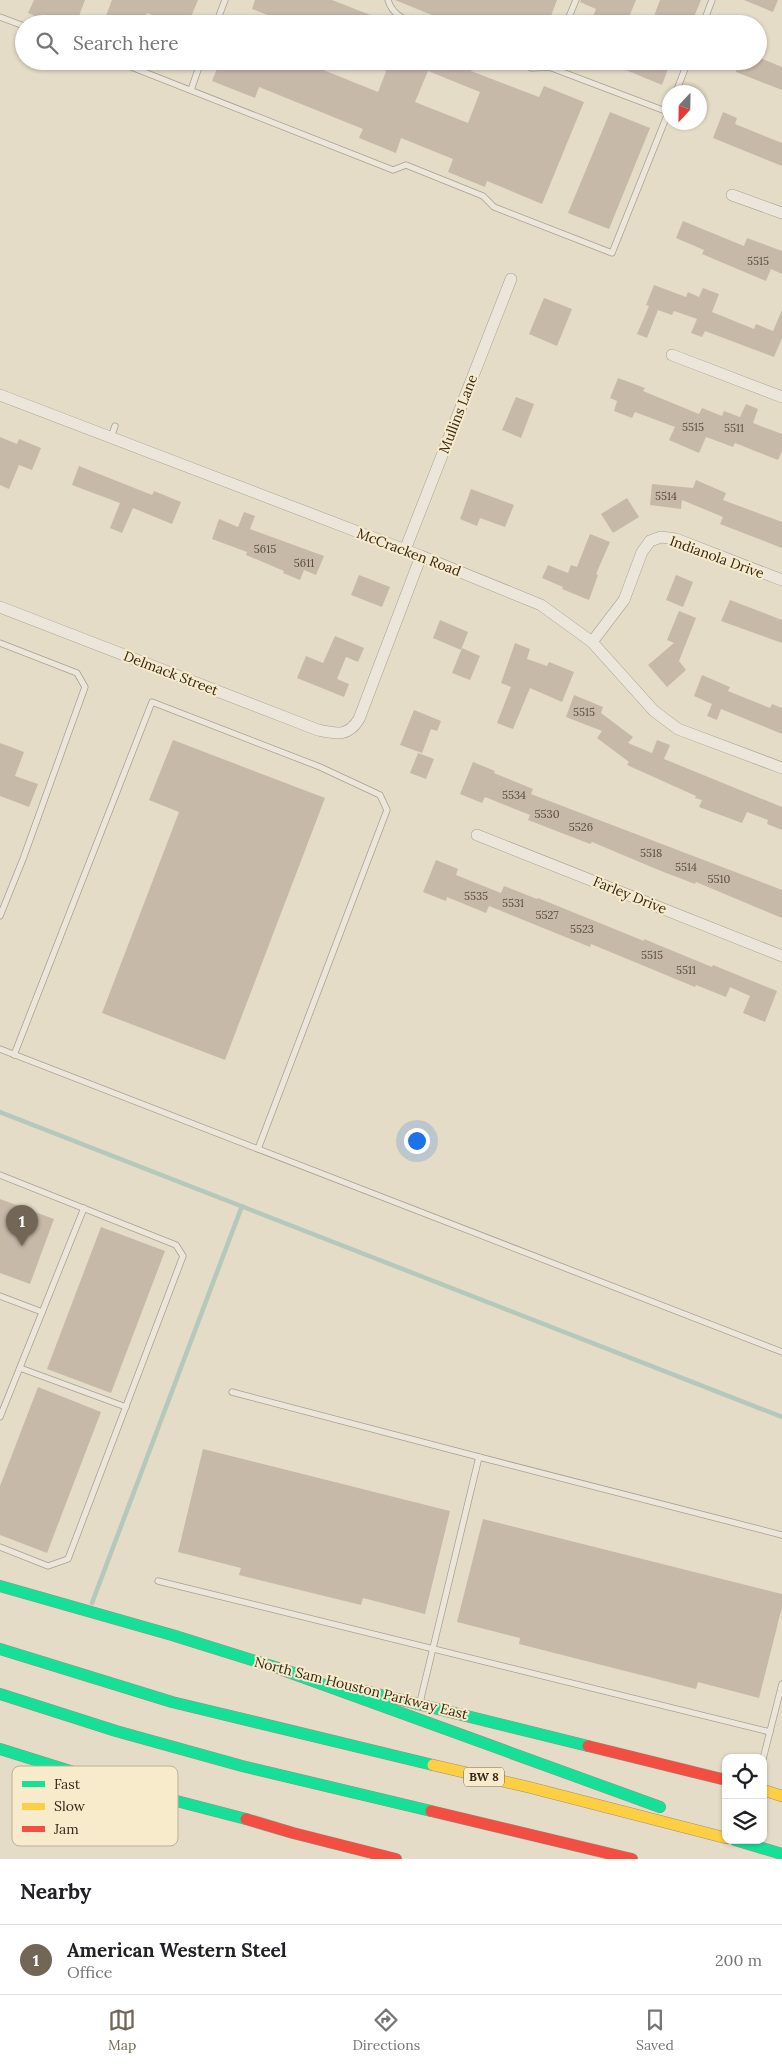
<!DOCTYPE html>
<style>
body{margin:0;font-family:Lora,serif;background:#f2f2f2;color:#202124}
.controls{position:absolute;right:15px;bottom:15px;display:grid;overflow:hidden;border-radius:10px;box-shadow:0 1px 4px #0004}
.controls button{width:45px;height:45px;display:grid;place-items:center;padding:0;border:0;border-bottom:1px solid #e0e0e0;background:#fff;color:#202124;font:25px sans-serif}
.compass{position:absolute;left:662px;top:85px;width:45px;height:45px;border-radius:50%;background:#fff;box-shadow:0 1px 4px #0004;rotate:202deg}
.you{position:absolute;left:416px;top:1140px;width:18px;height:18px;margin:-12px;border:4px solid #fff;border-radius:50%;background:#1a73e8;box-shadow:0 0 0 8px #1a73e833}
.badge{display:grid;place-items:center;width:32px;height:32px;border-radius:50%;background:#726757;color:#fff;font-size:16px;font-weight:700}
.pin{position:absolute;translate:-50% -41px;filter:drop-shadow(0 1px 2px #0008)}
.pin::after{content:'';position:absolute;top:26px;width:18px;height:15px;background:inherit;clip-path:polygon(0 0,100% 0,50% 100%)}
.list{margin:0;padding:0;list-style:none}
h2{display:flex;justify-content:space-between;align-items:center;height:65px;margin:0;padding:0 20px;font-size:21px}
h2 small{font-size:16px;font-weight:400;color:#757577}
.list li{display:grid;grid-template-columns:32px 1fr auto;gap:15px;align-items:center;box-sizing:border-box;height:70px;padding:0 20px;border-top:1px solid #e0e0e0}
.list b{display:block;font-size:19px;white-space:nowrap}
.list p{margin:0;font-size:16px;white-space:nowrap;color:#757577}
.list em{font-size:16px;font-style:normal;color:#757577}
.icon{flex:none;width:28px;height:28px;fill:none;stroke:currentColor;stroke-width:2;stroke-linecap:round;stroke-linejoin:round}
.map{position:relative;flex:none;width:782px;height:1859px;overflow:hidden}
.search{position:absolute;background:#fff;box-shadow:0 1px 4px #0004;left:15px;right:15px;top:15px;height:55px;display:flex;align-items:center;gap:12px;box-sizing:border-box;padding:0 18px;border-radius:28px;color:#757577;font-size:19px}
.sheet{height:135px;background:#fff}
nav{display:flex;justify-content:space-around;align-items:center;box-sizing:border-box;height:70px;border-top:1px solid #e0e0e0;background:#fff;font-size:14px;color:#757577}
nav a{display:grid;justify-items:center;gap:2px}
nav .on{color:#726757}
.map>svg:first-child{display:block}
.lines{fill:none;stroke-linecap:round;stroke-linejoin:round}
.stream{stroke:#b4c8bc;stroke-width:4.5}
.building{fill:#c7b9a8;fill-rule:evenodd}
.lane-casing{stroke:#a8a091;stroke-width:7}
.street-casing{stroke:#a8a091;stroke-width:12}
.fast-casing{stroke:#989081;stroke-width:12}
.slow-casing{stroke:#989081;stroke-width:12}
.jam-casing{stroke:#989081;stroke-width:12}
.lane{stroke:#ebe6d9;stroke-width:5.5}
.street{stroke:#ebe6d9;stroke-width:11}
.fast{stroke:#16e098;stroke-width:11}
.slow{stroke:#ffcf43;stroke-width:11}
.jam{stroke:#f24e42;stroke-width:11}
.labels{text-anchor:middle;stroke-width:4;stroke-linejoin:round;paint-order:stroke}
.number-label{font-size:11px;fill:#5a4c3e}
.shield{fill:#f7ebcb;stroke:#6f624f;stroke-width:1}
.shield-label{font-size:12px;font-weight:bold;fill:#35281a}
.street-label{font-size:14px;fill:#35281a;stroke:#f7ebcb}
.key{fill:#f7ebcb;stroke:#bdb096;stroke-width:1}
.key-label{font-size:14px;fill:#35281a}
</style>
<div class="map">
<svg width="782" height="1859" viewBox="0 0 782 1859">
<rect width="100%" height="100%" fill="#e4dcc7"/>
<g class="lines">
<g class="stream">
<polyline points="0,1112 782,1417"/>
<polyline points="92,1603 242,1206"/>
</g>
</g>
<g class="building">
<polygon points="34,0 85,0 76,24 55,24 28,13"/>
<polygon points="112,0 198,0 188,24 174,24 147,13 143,24 103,24"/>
<polygon points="255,0 332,0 391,23 291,24 252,9"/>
<polygon points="395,0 557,0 548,24 454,24"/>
<polygon points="581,0 636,0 626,24 590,24 596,9 580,2"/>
<polygon points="660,0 701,0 691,24 651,24"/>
<polygon points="744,0 778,0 773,12"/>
<polygon points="758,57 782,67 782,90 736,72 740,61 758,61"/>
<path d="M220 61H301L378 92 390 61H456L472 68 471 71 539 97 544 86 584 102 542 204 487 181 485 187 448 172 453 159 401 138 396 153 359 138 363 129 259 87 255 98 212 81ZM428 71 480 92 468 123 415 102Z"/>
<polygon points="604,61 671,61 662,85"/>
<polygon points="610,112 650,128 609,229 568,213"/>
<polygon points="723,112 737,118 735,124 782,143 782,166 713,138"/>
<polygon points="683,221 744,246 747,238 782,251 782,274 771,269 766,281 702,254 704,250 676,238"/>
<polygon points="654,285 686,297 688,292 699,297 703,288 719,294 712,312 754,329 756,324 773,331 782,310 782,338 774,357 705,331 702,337 691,333 697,319 674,311 672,315 658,310 647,338 637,334 649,306 646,305"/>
<polygon points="544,298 572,309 557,346 529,334"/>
<polygon points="618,378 645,388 643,391 699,414 702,408 722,416 724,411 740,417 746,404 758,409 753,423 782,434 782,451 778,460 735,443 733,447 706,437 699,453 669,440 675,427 635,412 632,418 614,411 617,401 610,398"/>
<polygon points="516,397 534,404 521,438 502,430"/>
<polygon points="0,437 17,444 19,439 41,448 32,470 19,465 9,489 0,485"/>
<polygon points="79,466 152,495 154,491 181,502 172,524 133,508 122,533 110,528 120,503 72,485"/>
<polygon points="696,480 726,493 723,500 782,522 782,548 720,524 723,517 682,500 681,509 650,505 652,484 693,488"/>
<polygon points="471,489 514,505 505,527 480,518 477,526 460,519"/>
<polygon points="627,498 639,517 613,533 601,514"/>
<polygon points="244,512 255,516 250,529 324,556 316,575 304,570 300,580 283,573 284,571 246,555 247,552 212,539 219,519 238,527"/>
<polygon points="590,534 610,542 596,574 598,575 589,600 562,589 563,587 542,578 548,565 568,573 571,565 577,567"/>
<polygon points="359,575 390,587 382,607 351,595"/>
<polygon points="676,575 693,582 683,607 666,600"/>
<polygon points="730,600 782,620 782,643 721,621"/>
<polygon points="679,611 696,618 679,661 686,670 667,687 648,665 674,643 667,640"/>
<polygon points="440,620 468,632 461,650 433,638"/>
<polygon points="335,636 364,648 358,662 346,657 337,679 349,684 344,697 297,678 306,656 323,663"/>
<polygon points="515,643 530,649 527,659 547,666 549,662 574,672 562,702 530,688 513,729 497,723 511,687 501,683"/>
<polygon points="462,648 480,656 470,680 452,673"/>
<polygon points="702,675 730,687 728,691 770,708 772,704 782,708 782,734 721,709 717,720 707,716 712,704 694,696"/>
<polygon points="574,695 603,707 601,713 633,737 628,743 652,753 657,740 670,745 664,759 782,807 782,830 767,824 768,820 747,812 742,823 699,807 702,800 695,798 696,796 627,765 629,762 597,738 602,731 566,717"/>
<polygon points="414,710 441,721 437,731 431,729 422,753 400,745"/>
<polygon points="173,740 325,798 225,1060 102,1013 179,812 149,800"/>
<polygon points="0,743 24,752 15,776 38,784 29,807 0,796"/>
<polygon points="418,753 434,759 426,779 410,773"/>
<polygon points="473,762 495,771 494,773 533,789 531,794 782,890 782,918 696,882 695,884 661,871 592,842 590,844 528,820 530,815 485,797 482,803 460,794"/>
<polygon points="436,860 458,869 456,875 501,893 504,886 537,899 538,898 644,941 644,939 712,967 713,965 777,991 765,1022 743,1013 750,996 730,987 726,997 696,985 695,987 591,944 590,947 489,906 486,913 447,897 446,901 423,892"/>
<polygon points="0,1199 54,1219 30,1284 0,1273"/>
<polygon points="101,1227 165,1251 111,1393 47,1369"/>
<polygon points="38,1387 101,1412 47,1553 0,1535 0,1486"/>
<polygon points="203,1449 450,1511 425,1614 363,1598 361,1605 239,1575 241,1568 178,1552"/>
<polygon points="483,1519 782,1594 782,1607 759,1698 698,1682 696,1689 519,1644 520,1638 457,1622"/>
</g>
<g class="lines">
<defs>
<g id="lane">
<path d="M388 0C392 14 403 19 416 24"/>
<polyline points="0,17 24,26"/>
<polyline points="216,24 225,0"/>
<polyline points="566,24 576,0"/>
<polyline points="703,24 712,0"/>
<polyline points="116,61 393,170 406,165 483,196 494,207 612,253 670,108"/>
<polyline points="513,61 532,68 549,67 668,112"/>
<polyline points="191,90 201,61"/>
<polyline points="676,92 688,61"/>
<polyline points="111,437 115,426"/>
<polyline points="0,643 77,673 85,687 23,859 0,916"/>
<polyline points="0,1049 782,1352"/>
<polyline points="14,1055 152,702 320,767 380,795 387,810 258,1149"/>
<polyline points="0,1175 176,1245 183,1256 68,1559 48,1566 0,1547"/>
<polyline points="0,1296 42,1312"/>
<polyline points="20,1368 126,1407"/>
<polyline points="232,1392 479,1457"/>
<polyline points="0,1417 84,1208"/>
<polyline points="158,1581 770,1732"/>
<polyline points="420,1702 479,1457 782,1535"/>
<polyline points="763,1759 782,1684"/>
</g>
<g id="street">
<polyline points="732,195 782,213"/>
<polyline points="672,355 782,397"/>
<polyline points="0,395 421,556 541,605 592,642 654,711 678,729 782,768"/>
<polyline points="405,550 511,279"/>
<path d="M0 607 318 730C337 734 348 737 359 719L421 556"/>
<polyline points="592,642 624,600 642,552 650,541 661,537 676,539 782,580"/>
<polyline points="477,835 782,956"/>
</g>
<g id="fast">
<polyline points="0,1586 172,1635 294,1673"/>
<polyline points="0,1649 172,1702 433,1765"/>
<polyline points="283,1670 660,1807"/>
<polyline points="361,1690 588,1746"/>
<polyline points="0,1694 116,1731 242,1766 431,1811"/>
<polyline points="0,1749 115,1785 246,1819"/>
<polyline points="735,1840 782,1854"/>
</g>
<g id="slow">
<polyline points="433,1765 528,1787 726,1838"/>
<polyline points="763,1790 782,1796"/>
</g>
<g id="jam">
<polyline points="588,1746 726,1780"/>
<polyline points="431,1811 632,1859"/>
<polyline points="246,1819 293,1833 396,1859"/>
</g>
</defs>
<use href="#lane" class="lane-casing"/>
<use href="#street" class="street-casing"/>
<use href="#fast" class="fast-casing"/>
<use href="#slow" class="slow-casing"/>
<use href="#jam" class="jam-casing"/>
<use href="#lane" class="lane"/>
<use href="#street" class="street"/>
<use href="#fast" class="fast"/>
<use href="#slow" class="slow"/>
<use href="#jam" class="jam"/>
</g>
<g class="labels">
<g class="number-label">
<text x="758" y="265">5515</text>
<text x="693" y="431">5515</text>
<text x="734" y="432">5511</text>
<text x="666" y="500">5514</text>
<text x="265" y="553">5615</text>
<text x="304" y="567">5611</text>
<text x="584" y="716">5515</text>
<text x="514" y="799">5534</text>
<text x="547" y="818">5530</text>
<text x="581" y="831">5526</text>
<text x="651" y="857">5518</text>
<text x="686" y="871">5514</text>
<text x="719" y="883">5510</text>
<text x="476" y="900">5535</text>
<text x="513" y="907">5531</text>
<text x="547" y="919">5527</text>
<text x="582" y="933">5523</text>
<text x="652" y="959">5515</text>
<text x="686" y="974">5511</text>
</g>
<rect class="shield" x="464" y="1767.5" width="40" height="19" rx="4"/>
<g class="shield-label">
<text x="484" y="1781">BW 8</text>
</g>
<g class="street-label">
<text transform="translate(458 414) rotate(-69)" y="5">Mullins Lane</text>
<text transform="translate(409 552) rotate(21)" y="5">McCracken Road</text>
<text transform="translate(717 557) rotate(20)" y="5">Indianola Drive</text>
<text transform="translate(171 673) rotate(21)" y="5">Delmack Street</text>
<text transform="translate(630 895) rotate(22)" y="5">Farley Drive</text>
<text transform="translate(361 1688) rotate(14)" y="5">North Sam Houston Parkway East</text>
</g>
</g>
<rect x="12" y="1766" width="166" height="80" rx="8" class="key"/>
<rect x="22" y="1781" width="23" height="6" fill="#16e098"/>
<rect x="22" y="1803" width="23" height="7" fill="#ffcf43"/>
<rect x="22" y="1826" width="23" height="6" fill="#f24e42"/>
<g class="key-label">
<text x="54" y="1789">Fast</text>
<text x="54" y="1811">Slow</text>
<text x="54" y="1834">Jam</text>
</g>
</svg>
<div class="controls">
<button><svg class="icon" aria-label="locate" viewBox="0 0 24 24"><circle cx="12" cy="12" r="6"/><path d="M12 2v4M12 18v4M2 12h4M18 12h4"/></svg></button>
<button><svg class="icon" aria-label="layers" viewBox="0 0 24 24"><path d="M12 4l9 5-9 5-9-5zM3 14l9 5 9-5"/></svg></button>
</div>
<svg class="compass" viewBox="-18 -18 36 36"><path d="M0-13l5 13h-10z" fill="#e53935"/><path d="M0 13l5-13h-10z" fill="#757577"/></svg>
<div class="you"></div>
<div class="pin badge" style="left:22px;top:1246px">1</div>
<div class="search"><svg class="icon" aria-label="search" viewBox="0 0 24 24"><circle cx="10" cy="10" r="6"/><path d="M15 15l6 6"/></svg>Search here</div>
</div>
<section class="sheet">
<h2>Nearby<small></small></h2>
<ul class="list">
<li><span class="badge">1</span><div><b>American Western Steel</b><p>Office</p></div><em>200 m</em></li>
</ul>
</section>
<nav>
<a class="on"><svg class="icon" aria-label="map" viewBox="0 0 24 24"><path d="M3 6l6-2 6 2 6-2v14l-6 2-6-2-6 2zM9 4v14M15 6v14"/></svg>Map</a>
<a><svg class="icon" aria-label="directions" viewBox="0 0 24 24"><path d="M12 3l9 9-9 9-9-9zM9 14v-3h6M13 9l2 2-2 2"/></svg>Directions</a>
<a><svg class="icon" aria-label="saved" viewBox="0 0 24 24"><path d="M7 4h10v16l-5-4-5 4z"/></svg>Saved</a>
</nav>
